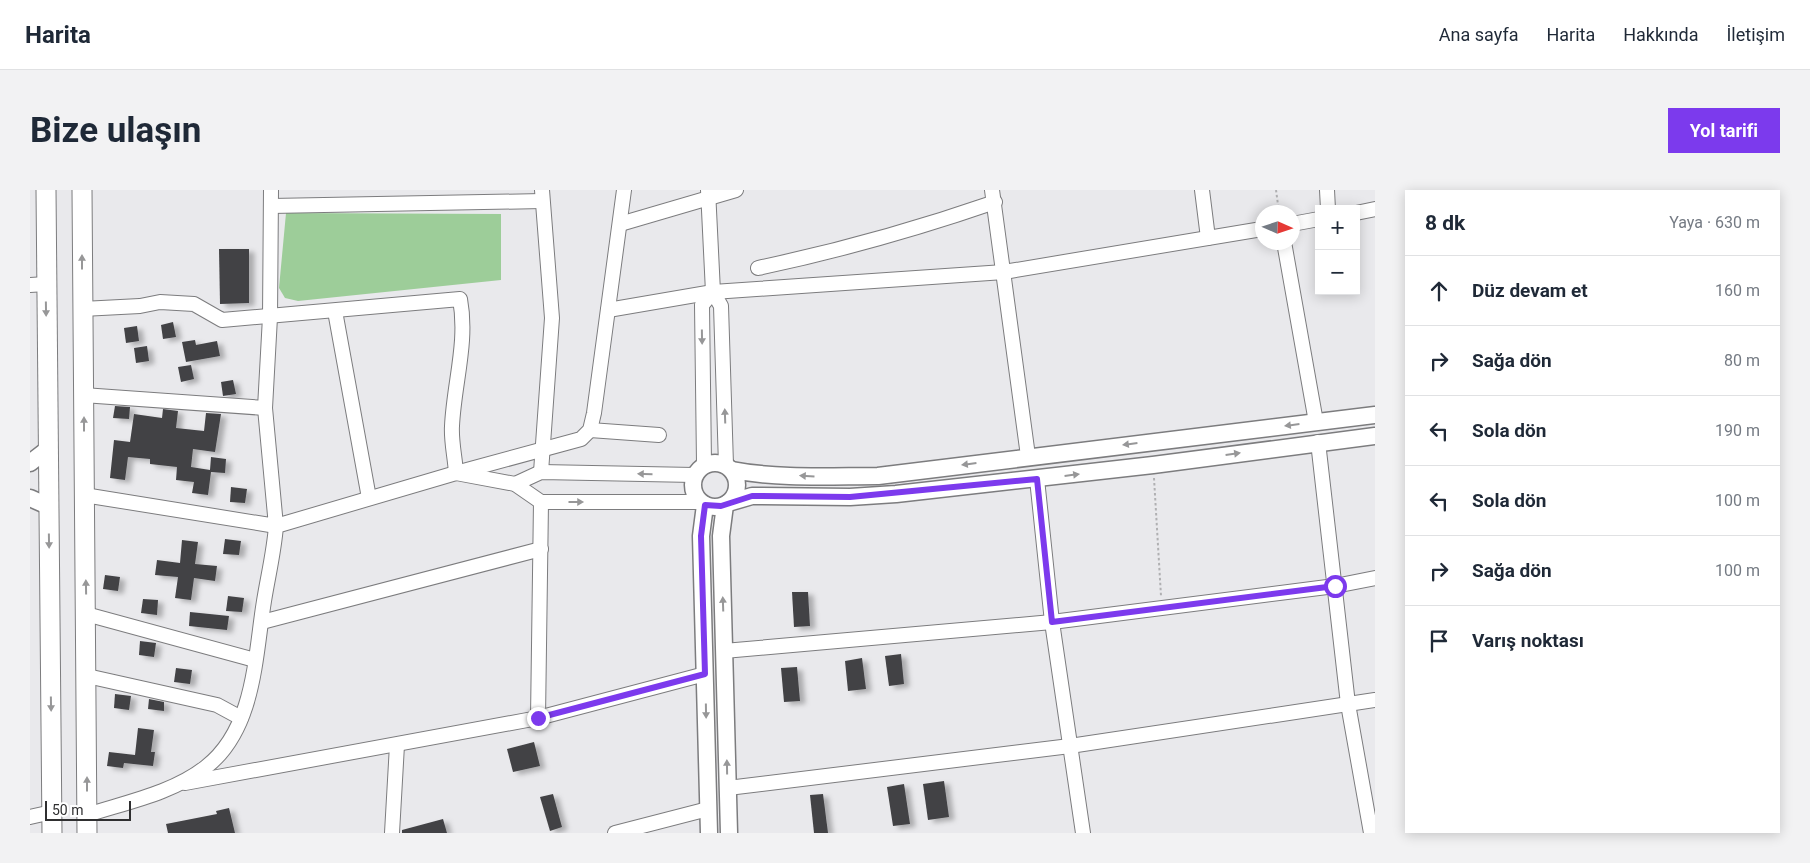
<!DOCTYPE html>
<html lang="tr">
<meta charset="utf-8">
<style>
body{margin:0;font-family:Roboto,sans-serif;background:#f2f2f3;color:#1f2937}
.controls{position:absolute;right:15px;top:15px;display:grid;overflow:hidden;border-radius:0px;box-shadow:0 2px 12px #0003}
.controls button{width:45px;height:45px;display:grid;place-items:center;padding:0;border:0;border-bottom:1px solid #e0e1e3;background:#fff;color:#1f2937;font:25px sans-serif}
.compass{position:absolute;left:1225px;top:15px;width:45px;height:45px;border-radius:50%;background:#fff;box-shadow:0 2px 12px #0003;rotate:93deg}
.scale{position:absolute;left:15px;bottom:12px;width:86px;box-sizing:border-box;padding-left:5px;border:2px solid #2f2f30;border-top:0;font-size:14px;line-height:18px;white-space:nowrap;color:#2f2f30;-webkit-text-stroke:4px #fff;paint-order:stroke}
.stop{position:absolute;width:15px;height:15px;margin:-11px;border:4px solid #7c3aed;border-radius:50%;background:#fff}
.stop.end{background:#7c3aed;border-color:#fff;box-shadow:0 1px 5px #0008}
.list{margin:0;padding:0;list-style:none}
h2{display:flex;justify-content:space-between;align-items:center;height:65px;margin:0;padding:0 20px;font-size:21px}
h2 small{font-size:16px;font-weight:400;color:#747a83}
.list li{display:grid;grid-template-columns:32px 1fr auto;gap:15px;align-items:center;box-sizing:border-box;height:70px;padding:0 20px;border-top:1px solid #e0e1e3}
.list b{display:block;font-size:19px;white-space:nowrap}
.list em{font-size:16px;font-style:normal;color:#747a83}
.icon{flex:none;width:28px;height:28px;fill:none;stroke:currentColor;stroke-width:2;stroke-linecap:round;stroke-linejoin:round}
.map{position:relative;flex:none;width:1345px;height:643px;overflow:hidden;border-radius:0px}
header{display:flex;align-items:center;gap:30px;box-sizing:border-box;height:70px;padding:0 25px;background:#fff;border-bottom:1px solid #e0e1e3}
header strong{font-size:24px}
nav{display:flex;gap:28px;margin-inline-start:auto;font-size:18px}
.intro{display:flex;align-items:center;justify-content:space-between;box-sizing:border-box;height:120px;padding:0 30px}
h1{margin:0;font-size:35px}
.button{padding:12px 22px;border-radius:0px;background:#7c3aed;color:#fff;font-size:18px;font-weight:700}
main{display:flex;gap:30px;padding:0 30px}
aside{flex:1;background:#fff;border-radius:0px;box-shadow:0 2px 12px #0003}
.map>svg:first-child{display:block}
.green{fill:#9dcd99}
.building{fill:#424245;filter:url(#shadow)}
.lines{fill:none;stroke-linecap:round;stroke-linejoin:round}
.minor-casing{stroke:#7c7c7e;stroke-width:16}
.tertiary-casing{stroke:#7c7c7e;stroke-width:19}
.secondary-casing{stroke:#7c7c7e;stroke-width:21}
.path{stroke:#b0b0b2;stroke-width:2;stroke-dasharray:2.5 2.5;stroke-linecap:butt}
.minor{stroke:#fff;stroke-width:14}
.tertiary{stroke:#fff;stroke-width:16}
.secondary{stroke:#fff;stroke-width:19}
.oneway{fill:#979798}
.route{stroke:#7c3aed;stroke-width:6}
</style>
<header>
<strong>Harita</strong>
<nav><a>Ana sayfa</a><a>Harita</a><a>Hakkında</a><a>İletişim</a></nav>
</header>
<div class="intro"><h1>Bize ulaşın</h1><a class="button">Yol tarifi</a></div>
<main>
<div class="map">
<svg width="1345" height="643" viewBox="0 0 1345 643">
<defs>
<filter id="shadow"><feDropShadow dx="5.5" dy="3" stdDeviation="2.5" flood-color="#0004"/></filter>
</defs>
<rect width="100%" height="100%" fill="#e9e9ec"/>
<polygon class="green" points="256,23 471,24 471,90 268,111 255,108 249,98"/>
<g class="building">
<polygon points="189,59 219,59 219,113 190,114"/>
<polygon points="143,132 146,147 133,149 131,135"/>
<polygon points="107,136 109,151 96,153 94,138"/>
<polygon points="165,150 166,155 187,151 190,166 156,172 152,152"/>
<polygon points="117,156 119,171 106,173 104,158"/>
<polygon points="161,175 164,189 151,192 148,177"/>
<polygon points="203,190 206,204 193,206 191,192"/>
<polygon points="85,216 100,217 99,229 83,228"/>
<polygon points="133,219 148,221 146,238 174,241 176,223 191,224 185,262 163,259 161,277 180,280 181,267 196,269 195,283 181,282 178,305 162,303 164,292 146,290 147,277 120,274 120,269 98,267 95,290 80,288 84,250 100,252 104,224 132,228"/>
<polygon points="201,297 217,299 215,313 200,312"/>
<polygon points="195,349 211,351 209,365 193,364"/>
<polygon points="152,350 168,352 165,374 187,376 185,391 164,388 161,410 145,408 148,387 125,385 127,370 150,373"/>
<polygon points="75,385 90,387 88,401 73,399"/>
<polygon points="762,402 778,402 780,436 764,437"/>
<polygon points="198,406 214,408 212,422 196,421"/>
<polygon points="113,409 128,410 127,425 111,423"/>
<polygon points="160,422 199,426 197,440 159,436"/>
<polygon points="110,451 126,453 124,467 109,465"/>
<polygon points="871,464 874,494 859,496 855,466"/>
<polygon points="832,468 836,499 818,501 815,471"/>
<polygon points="767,477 770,511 754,512 751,478"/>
<polygon points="146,478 162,480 160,494 144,492"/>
<polygon points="85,504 101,506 99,520 84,518"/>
<polygon points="119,509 134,512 134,521 118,519"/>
<polygon points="108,538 124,540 121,562 125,562 123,576 94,573 93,578 77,576 79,562 105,565"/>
<polygon points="504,552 510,576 483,582 477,559"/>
<polygon points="914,591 919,627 898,630 893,594"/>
<polygon points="874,594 880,634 863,636 857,597"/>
<polygon points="523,604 532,637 520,641 510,607"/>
<polygon points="793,604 798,643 784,643 780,605"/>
<polygon points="199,618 205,643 138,643 136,634 187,624 186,621"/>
<polygon points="413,629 417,643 372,643 372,640"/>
</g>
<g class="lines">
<defs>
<g id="minor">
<polyline points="678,0 683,102 691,116 696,275"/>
<polyline points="962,0 998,266"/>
<polyline points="1172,0 1178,48"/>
<polyline points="1297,0 1298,19"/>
<polyline points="241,16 512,11"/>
<polyline points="1326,23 1345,19"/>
<polyline points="590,34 706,0"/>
<polyline points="1262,34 1289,29"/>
<polyline points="1254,52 1286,232"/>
<path d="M728 78C808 61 887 39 965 12"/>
<polyline points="0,95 16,94"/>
<path d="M52 119 110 116 130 112 164 114 192 130 430 109C438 152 424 193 422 236 421 251 425 267 426 283L485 294 511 312H670"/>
<polyline points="578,120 683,102 974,82 1232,39"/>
<polyline points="305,121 339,308"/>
<polyline points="53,205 235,218"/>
<polyline points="560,240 629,245"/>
<polyline points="1288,252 1318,514 1341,643"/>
<polyline points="674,274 672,115 683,102"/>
<polyline points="511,282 522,128 512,0"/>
<polyline points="1007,289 1022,432 1053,643"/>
<polyline points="485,294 511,282 664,285"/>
<polyline points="54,305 246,336 235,218 240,127 241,0"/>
<polyline points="56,424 225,470"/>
<polyline points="232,432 511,359"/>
<polyline points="694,461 1022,432 1305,396 1345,388"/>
<polyline points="57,486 187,515 211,528"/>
<polyline points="508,528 511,312"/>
<polyline points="155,593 508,528 675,484"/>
<polyline points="698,598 1040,556 1345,510"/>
<path d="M57 625C97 612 143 603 176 577 225 539 225 466 234 411 238 386 244 362 246 336L426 283 551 249 560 240 564 223 594 0"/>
<polyline points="0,627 22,622"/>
<polyline points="362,643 367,555"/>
<polyline points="585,643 678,619"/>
</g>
<g id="tertiary">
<circle cx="685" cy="295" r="22"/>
<polyline points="0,273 18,259"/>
<path d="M702 280C749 289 799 286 848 286L1345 225"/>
<polyline points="0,308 18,316"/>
<polyline points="698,313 722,306 820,307 866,304 1123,275 1345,246"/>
<polyline points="675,315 671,346 679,643"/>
<polyline points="695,315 691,346 699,643"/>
</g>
<g id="secondary">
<polyline points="16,0 22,643"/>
<polyline points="52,0 57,643"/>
</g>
</defs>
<use href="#minor" class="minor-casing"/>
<use href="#tertiary" class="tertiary-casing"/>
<use href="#secondary" class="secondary-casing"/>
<g class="path">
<polyline points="1246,0 1249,22"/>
<polyline points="1124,288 1131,406"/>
</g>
<use href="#minor" class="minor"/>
<use href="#tertiary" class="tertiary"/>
<use href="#secondary" class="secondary"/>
</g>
<defs><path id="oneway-solid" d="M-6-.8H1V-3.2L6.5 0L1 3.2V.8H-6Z" transform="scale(1.25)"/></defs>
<g class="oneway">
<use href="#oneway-solid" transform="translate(52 72) rotate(-90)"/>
<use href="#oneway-solid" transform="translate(16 119) rotate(89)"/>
<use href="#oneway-solid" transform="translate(672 147) rotate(89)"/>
<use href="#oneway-solid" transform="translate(695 226) rotate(-92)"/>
<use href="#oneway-solid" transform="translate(54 234) rotate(-90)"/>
<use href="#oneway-solid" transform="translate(1262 235) rotate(173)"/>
<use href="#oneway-solid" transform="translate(1100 254) rotate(173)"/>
<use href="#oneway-solid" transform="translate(1203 264) rotate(-8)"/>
<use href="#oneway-solid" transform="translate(939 274) rotate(173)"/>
<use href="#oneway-solid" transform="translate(615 284) rotate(-179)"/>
<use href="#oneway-solid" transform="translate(1042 285) rotate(-7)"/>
<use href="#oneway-solid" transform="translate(777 286) rotate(-177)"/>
<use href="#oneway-solid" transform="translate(546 312)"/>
<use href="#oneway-solid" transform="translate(19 351) rotate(89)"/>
<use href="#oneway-solid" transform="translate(56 397) rotate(-91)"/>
<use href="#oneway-solid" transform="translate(693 414) rotate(-92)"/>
<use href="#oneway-solid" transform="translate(21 514) rotate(89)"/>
<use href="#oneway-solid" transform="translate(676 521) rotate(89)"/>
<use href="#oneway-solid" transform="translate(697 577) rotate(-91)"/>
<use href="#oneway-solid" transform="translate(57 594) rotate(-90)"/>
</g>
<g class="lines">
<polyline class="route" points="508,528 675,484 671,346 675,315 691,316 722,306 820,307 1007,289 1022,432 1305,396"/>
</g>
</svg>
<div class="controls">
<button>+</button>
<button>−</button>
</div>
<svg class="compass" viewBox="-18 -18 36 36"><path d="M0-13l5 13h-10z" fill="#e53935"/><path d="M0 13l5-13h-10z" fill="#747a83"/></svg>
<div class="scale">50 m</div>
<div class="stop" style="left:1305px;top:396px"></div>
<div class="stop end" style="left:508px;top:528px"></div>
</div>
<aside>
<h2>8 dk<small>Yaya · 630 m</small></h2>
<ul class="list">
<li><svg class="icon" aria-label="ahead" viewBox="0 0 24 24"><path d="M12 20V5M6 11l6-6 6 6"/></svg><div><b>Düz devam et</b></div><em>160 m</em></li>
<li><svg class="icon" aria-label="right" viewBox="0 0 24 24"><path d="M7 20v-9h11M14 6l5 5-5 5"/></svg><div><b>Sağa dön</b></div><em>80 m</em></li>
<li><svg class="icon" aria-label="left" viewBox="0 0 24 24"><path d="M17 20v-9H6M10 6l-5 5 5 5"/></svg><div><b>Sola dön</b></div><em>190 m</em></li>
<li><svg class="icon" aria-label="left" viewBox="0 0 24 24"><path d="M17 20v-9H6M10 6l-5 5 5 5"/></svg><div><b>Sola dön</b></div><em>100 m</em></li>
<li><svg class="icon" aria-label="right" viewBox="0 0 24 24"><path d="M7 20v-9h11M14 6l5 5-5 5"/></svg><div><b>Sağa dön</b></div><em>100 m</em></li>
<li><svg class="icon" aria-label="arrive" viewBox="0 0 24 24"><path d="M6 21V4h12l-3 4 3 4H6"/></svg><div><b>Varış noktası</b></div></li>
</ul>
</aside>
</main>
